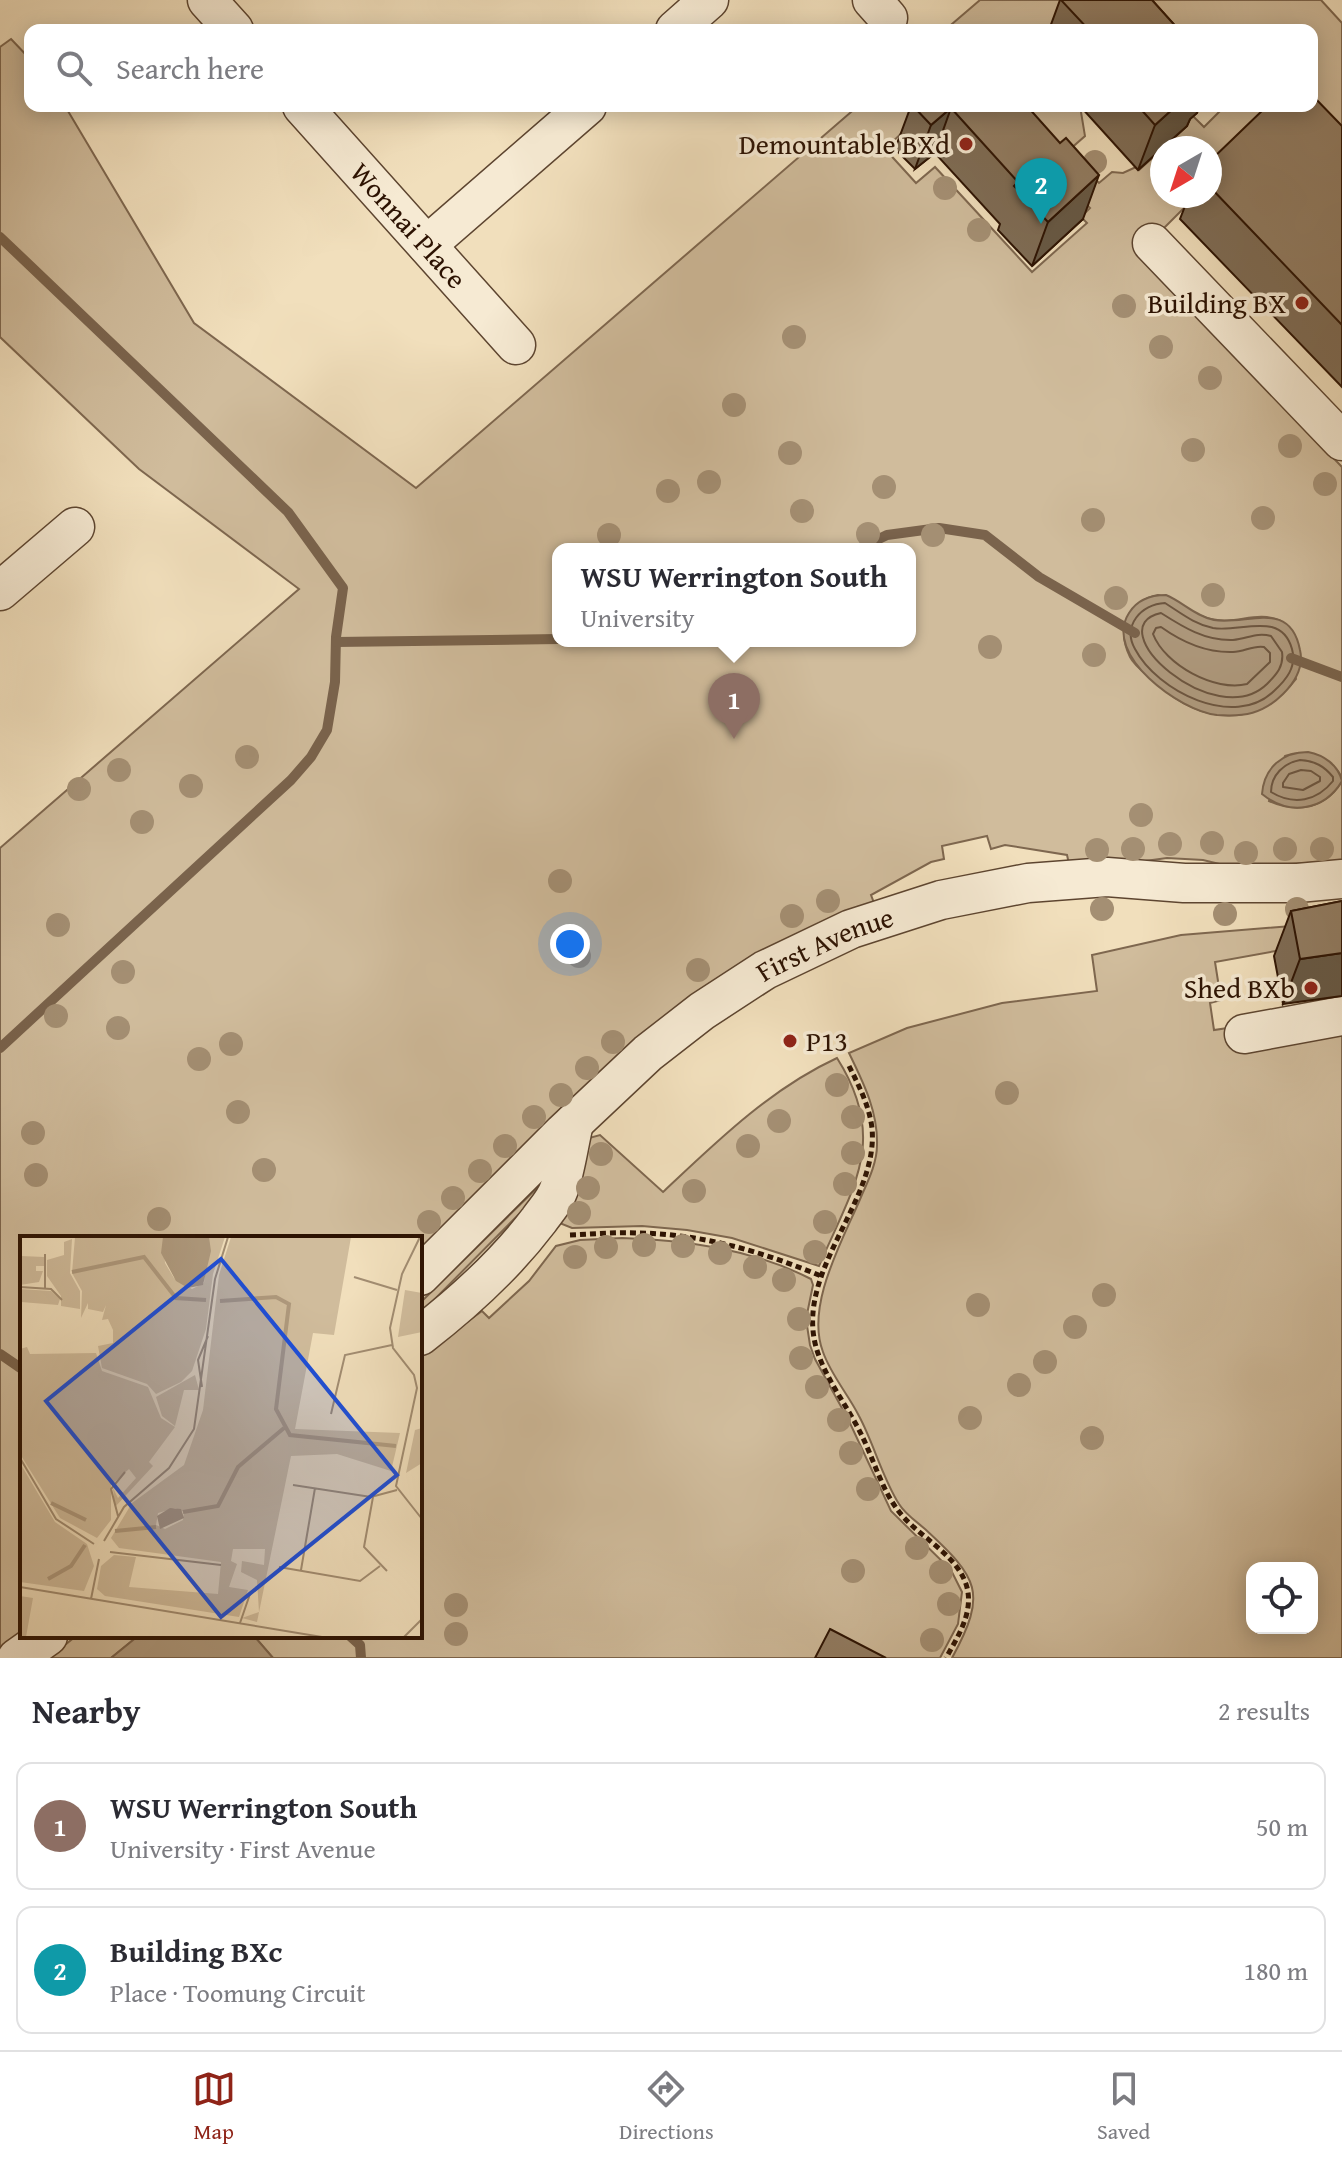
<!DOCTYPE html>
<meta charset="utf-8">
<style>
body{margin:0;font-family:"Gentium Book Plus",serif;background:#f7f7f7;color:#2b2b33}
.controls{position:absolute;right:24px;bottom:24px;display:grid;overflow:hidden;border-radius:16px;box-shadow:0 4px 20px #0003}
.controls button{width:72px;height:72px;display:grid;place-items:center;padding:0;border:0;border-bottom:2px solid #e1e1e2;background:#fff;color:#2b2b33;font:40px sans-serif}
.compass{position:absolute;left:1150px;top:136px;width:72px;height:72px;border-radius:50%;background:#fff;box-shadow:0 4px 20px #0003;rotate:219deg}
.you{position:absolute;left:570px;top:944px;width:28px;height:28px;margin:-20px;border:6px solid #fff;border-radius:50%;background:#1a73e8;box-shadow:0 0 0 12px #1a73e833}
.badge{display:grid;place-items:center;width:52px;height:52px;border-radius:50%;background:#8f2418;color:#fff;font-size:26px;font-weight:700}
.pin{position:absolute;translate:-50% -66px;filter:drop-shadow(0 2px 4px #0008)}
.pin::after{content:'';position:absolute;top:42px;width:28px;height:24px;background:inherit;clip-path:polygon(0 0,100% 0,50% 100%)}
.popup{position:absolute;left:552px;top:543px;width:364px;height:104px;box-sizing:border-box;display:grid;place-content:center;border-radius:16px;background:#fff;filter:drop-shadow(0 2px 6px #0005);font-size:26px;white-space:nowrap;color:#7c7c81}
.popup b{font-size:30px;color:#2b2b33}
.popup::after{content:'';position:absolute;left:50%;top:100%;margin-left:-16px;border:16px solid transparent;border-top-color:#fff}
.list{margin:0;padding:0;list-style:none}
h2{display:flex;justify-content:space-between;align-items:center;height:104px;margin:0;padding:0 32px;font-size:34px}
h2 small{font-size:26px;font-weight:400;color:#7c7c81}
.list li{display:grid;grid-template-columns:52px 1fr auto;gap:24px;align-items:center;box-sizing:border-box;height:128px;margin:0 16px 16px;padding:0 16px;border:2px solid #e1e1e2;border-radius:16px}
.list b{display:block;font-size:30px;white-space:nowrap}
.list p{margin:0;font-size:26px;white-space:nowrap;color:#7c7c81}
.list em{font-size:26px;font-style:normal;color:#7c7c81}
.icon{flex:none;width:44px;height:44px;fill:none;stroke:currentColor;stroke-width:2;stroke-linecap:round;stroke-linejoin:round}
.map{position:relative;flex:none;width:1342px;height:1658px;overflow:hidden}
.search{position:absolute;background:#fff;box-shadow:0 4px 20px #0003;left:24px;right:24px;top:24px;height:88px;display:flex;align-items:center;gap:20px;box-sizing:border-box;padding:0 28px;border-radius:16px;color:#7c7c81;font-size:30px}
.sheet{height:392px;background:#fff}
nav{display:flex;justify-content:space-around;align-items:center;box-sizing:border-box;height:112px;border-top:2px solid #e1e1e2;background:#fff;font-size:22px;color:#7c7c81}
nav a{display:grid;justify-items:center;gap:4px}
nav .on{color:#8f2418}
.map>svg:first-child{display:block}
.green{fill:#d0bc9c;stroke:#7e674f;stroke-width:2;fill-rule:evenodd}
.water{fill:#ae997d;stroke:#7a634c;stroke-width:2}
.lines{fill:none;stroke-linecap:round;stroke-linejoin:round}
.shore{stroke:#6d5640;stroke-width:2}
.stream{stroke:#7a634c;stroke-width:10}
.minor-casing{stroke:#5d4530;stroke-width:41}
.path{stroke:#2c1202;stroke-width:5;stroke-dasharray:6 4;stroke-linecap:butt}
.minor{stroke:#f6ead3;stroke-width:38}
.tree{fill:#a48f73}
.wall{fill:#7e6c55;stroke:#2c1202;stroke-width:2}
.shaded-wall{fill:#665845;stroke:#2c1202;stroke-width:2}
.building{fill:#927d63;stroke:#2c1202;stroke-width:2}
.poi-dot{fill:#8f2418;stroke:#f6ead3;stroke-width:3}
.labels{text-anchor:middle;stroke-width:7;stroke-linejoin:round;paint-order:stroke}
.poi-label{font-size:28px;fill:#2c1202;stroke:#f6ead3;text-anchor:end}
.street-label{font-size:28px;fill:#2c1202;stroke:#f6ead3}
.inset-river{fill:none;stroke:#ae997d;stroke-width:4}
.inset-road{fill:none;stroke:#a28d72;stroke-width:2}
.view{fill:#1d4ed8;fill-opacity:0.15;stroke:#1d4ed8;stroke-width:4}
.inset-edge{fill:none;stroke:#2c1202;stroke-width:4}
</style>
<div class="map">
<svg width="1342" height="1658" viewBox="0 0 1342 1658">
<rect width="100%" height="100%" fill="#f1dfbc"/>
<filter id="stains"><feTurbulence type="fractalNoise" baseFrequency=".0025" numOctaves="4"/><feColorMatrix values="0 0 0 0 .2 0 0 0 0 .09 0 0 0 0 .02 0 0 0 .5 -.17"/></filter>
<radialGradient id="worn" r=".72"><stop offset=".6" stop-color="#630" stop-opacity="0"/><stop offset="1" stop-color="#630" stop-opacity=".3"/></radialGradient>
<g class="green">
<polygon points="980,0 1078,0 1045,30 945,30"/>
<polygon points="1146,0 1321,0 1342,23 1342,189 1262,106 1312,106 1312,30 1121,30"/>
<path d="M11 39 30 59V106H65L194 323 416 488 858 106H921L910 125 885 149 916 183 935 167 1032 272 1087 223 1081 217 1090 208 1072 190 1089 173 1099 183 1112 172 1123 173 1136 167 1139 170 1162 149V196H1196L1138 254 1342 467V778C1332 757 1306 748 1285 756L1269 801C1297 814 1326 808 1342 781V861L1232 867 1203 860 1167 858 1145 861 1069 864 1067 855 1005 845 991 849 987 836 942 846 944 859 931 862 871 895 874 903 842 914 420 1254V1238H22V1636L0 1651V848L299 589 139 469 0 337V47ZM558 549H910V641H558ZM1158 595C1178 599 1191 615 1211 619 1236 625 1257 610 1281 621L1296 679C1257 730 1201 724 1156 683 1148 675 1135 667 1130 657 1116 629 1128 601 1158 595Z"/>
<polygon points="971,106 1080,106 1085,136 1036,179"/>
<polygon points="1225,106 1255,106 1272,123 1210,182 1210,148 1163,148 1187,126 1185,123 1193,116 1204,127"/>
<path d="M1304 925 1342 939 1215 962 1221 1000 1210 1003 1214 1030 1241 1026H1342V1658H952C988 1592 978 1578 925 1529 917 1522 905 1514 899 1504 882 1477 874 1444 859 1416 848 1394 831 1375 823 1352 805 1305 843 1240 861 1197 868 1181 877 1163 877 1145 878 1111 863 1082 849 1053L907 1028 1002 1003 1097 991 1092 955 1181 935ZM1252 1568H1312V1628H1252Z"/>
<path d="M837 1058C889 1140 853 1187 819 1266L732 1238 687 1230 642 1226 572 1228 557 1222 589 1138 600 1135 663 1192C716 1142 770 1089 837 1058Z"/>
<polygon points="540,1185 542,1187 541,1192 420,1314 420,1303"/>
<path d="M622 1238C686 1240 752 1249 811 1279L813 1285 806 1319 810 1345 815 1359 849 1421 891 1511 951 1570 962 1592 958 1624 940 1658H273L254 1636H420V1350L452 1333 482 1311 489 1318 529 1281 556 1246 580 1240Z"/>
<polygon points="76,1636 138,1636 111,1658 49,1658"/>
</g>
<g class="water">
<path d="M1166 595C1183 602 1195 616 1214 620 1246 626 1290 598 1300 650 1304 667 1295 682 1283 694 1263 714 1244 717 1217 715 1180 711 1102 655 1129 613 1137 600 1151 595 1166 595Z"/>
<path d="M1308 752C1324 755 1338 765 1342 781 1324 811 1289 816 1262 794 1264 768 1282 752 1308 752Z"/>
<polygon points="138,1636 254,1636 273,1658 111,1658"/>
</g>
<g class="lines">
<g class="shore">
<path d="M1165 603C1181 613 1194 624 1213 628 1240 633 1281 610 1292 649 1297 667 1286 680 1274 691 1234 730 1157 691 1135 649 1122 626 1141 604 1165 603Z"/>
<path d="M1161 613C1183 627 1205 641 1233 640 1247 639 1256 632 1271 636L1282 652C1284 666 1277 674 1267 684 1215 734 1096 627 1161 613Z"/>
<path d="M1161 627C1182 642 1206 653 1233 652 1244 652 1253 645 1264 647L1270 653V662L1247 684C1215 692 1165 665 1153 634L1156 628Z"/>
<path d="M1300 760C1315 761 1324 766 1333 777V781C1317 801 1294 806 1271 792 1271 775 1284 763 1300 760Z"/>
<polygon points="1301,770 1311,771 1320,777 1320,781 1303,790 1283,787 1283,783 1289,774"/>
</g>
<g class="stream">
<polyline points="0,237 288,512 343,588 336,637 335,682 327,730 311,757 291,780 0,1048"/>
<polyline points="858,549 887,535 939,528 985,535 1039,577 1135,633"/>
<polyline points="336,642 558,639"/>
<polyline points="1291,658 1342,677"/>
<polyline points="0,1354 22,1369"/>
<polyline points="350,1636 360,1645 361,1658"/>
</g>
<defs>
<g id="minor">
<polyline points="207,0 234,30"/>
<polyline points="872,0 888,18"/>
<polyline points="675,30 709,0"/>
<path id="s1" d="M302 106 516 345"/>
<polyline points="1152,243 1342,441"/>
<polyline points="427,245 587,106"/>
<polyline points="0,591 75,527"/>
<polyline points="1244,1034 1342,1016"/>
<path id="s2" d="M420 1276 563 1133 648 1053 702 1011 765 970 851 929 941 900 1028 883 1107 877 1184 883H1298L1342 879"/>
<path d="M420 1336C464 1302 505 1265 539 1220 546 1210 555 1201 559 1189 566 1168 569 1144 574 1123"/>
<polyline points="17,1658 48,1636"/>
</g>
</defs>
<use href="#minor" class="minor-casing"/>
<g class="path">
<path d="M849 1066C859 1086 869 1105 872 1128 879 1201 795 1270 816 1347 825 1379 849 1408 863 1438 874 1461 882 1489 897 1509 916 1536 955 1552 966 1584 975 1611 958 1636 946 1658"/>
<path d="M570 1235C593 1234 616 1232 639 1233 703 1234 763 1252 821 1276"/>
</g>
<use href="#minor" class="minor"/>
</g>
<g class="tree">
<circle cx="1095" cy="162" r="12"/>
<circle cx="945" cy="188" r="12"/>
<circle cx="979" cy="230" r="12"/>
<circle cx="1124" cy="306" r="12"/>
<circle cx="794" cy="337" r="12"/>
<circle cx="1161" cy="347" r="12"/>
<circle cx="1210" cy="378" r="12"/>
<circle cx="734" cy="405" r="12"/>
<circle cx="1290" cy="446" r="12"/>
<circle cx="1193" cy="450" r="12"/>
<circle cx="790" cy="453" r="12"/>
<circle cx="709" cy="482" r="12"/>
<circle cx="1325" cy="484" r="12"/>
<circle cx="884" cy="487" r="12"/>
<circle cx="668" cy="491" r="12"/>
<circle cx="802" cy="511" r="12"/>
<circle cx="1263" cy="518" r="12"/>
<circle cx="1093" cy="520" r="12"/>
<circle cx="868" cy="534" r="12"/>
<circle cx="609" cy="535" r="12"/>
<circle cx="933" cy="535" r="12"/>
<circle cx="1213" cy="595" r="12"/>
<circle cx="1116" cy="598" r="12"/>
<circle cx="990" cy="647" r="12"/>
<circle cx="1094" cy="655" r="12"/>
<circle cx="247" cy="757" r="12"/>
<circle cx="119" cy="770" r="12"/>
<circle cx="191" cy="786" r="12"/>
<circle cx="79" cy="789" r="12"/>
<circle cx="1141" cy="815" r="12"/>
<circle cx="142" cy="822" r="12"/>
<circle cx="1212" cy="843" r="12"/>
<circle cx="1170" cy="844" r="12"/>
<circle cx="1133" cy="849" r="12"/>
<circle cx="1285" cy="849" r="12"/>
<circle cx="1322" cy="849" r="12"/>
<circle cx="1097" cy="850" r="12"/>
<circle cx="1246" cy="853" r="12"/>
<circle cx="560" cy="881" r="12"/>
<circle cx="828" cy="901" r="12"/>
<circle cx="1102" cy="909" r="12"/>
<circle cx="1297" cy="909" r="12"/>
<circle cx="1225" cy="914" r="12"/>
<circle cx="792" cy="916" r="12"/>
<circle cx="58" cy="925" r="12"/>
<circle cx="579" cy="956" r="12"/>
<circle cx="698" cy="970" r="12"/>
<circle cx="123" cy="972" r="12"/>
<circle cx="56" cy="1016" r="12"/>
<circle cx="118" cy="1028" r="12"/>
<circle cx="613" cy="1042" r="12"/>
<circle cx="231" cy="1044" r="12"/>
<circle cx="199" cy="1059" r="12"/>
<circle cx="587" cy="1068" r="12"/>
<circle cx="837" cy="1085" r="12"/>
<circle cx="1007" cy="1093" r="12"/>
<circle cx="561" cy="1095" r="12"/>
<circle cx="238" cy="1112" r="12"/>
<circle cx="534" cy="1117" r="12"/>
<circle cx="853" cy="1117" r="12"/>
<circle cx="779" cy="1121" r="12"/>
<circle cx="33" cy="1133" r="12"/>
<circle cx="505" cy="1146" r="12"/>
<circle cx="748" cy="1146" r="12"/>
<circle cx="853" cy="1153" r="12"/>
<circle cx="601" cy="1154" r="12"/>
<circle cx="264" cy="1170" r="12"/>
<circle cx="480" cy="1171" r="12"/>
<circle cx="36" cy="1175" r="12"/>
<circle cx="845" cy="1184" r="12"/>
<circle cx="588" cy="1188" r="12"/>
<circle cx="694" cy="1191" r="12"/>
<circle cx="453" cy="1198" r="12"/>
<circle cx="579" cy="1213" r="12"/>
<circle cx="159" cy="1219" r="12"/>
<circle cx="429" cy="1222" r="12"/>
<circle cx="825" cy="1222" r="12"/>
<circle cx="644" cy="1245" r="12"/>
<circle cx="683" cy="1246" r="12"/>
<circle cx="606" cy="1247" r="12"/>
<circle cx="815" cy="1252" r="12"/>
<circle cx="720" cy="1253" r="12"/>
<circle cx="575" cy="1257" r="12"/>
<circle cx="755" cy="1267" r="12"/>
<circle cx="784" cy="1280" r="12"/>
<circle cx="1104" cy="1295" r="12"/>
<circle cx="978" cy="1305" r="12"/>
<circle cx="799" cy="1319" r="12"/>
<circle cx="1075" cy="1327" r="12"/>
<circle cx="801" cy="1358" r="12"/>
<circle cx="1045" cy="1362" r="12"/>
<circle cx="1019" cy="1385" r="12"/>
<circle cx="817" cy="1387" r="12"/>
<circle cx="970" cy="1418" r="12"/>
<circle cx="839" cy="1420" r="12"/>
<circle cx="1092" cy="1438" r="12"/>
<circle cx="851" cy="1453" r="12"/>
<circle cx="868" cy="1489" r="12"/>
<circle cx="917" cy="1548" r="12"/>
<circle cx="853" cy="1571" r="12"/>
<circle cx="941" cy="1572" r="12"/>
<circle cx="949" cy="1604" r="12"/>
<circle cx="456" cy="1605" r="12"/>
<circle cx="456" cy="1634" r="12"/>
<circle cx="932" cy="1640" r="12"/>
</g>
<g class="wall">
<polygon points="1060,0 1152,0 1179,30 1049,30"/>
<polygon points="911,106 1027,106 1083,219 1032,266 998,230 1000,224 935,153 915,169 895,149"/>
<polygon points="1080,106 1199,106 1197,113 1190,119 1187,126 1138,170"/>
<polygon points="1342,126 1342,387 1180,219 1189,196 1210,196 1210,161"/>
<polygon points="1342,901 1283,1004 1274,956 1291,911"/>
</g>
<g class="shaded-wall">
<polygon points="1176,106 1199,106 1197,113 1190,119 1187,126 1138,170 1155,125"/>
<polygon points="951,108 935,153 915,169 931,125"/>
<polygon points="1099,175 1083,219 1032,266 1048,222"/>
<polygon points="1342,953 1342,996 1283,1004 1300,959"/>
</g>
<g class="building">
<polygon points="1061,0 1152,0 1179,30 1089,30"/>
<polygon points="1312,95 1342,126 1342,325 1210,187 1210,161 1267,106 1312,106"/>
<polygon points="913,106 1027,106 1060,143 1066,138 1099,175 1048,222 1014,186 1018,182 951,108 931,125"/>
<polygon points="1138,106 1176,106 1155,125"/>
<polygon points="1342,901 1342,953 1300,959 1291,911"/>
<polygon points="830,1629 886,1658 815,1658"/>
</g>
<g class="poi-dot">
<circle cx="966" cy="144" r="8"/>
<circle cx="1302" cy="303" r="8"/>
<circle cx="1311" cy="988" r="8"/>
<circle cx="790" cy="1041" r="8"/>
</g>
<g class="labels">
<g class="poi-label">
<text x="950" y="154">Demountable BXd</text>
<text x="1286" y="313">Building BX</text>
<text x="1295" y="998">Shed BXb</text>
<text x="806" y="1051" text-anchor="start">P13</text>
</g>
<g class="street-label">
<text dy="10" stroke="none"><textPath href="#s1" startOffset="160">Wonnai Place</textPath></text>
<text dy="10" stroke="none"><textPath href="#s2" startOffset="528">First Avenue</textPath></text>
</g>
</g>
<g transform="translate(20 1236)">
<rect width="402" height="402" fill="#f1dfbc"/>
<path d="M55 1H143L145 27 154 42 172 53 184 47 189 1H205L193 38 186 93 172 135 161 146 136 158 127 148 82 132 78 110 93 107V94L88 83 82 84 86 69 83 76 68 73V67L61 82 62 55 52 37ZM211 1H331L314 99 293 97 275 193 380 197 371 235 317 218 271 220 237 386 222 382 239 376 237 344 221 336 222 325 244 329 245 313H213L211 325 217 328 209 351 228 354 219 381 85 360 77 353 81 330 94 319 116 321 109 351 198 358 201 326 99 312 91 302 112 267 164 229 183 174 199 39ZM155 272 164 276 163 284 145 293 136 289 138 277ZM52 3 50 37 60 55V73L41 70V60L27 40V24L44 19V6ZM1 4V20L24 21V30H16V35H23L19 46 0 49ZM0 53 31 55 40 63 38 69 1 66ZM385 54 402 57V96L378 101ZM7 111 10 118 76 117 82 135 128 151 141 182 155 191 129 226 133 230 95 271 93 252 98 262 116 242 109 233 91 249V284L77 302 40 282 0 218V113ZM175 139 179 154H164L155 190 142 180 136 161ZM402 192V227L386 237 395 194ZM0 227 35 286 67 308 74 330 64 355 0 346ZM0 360 13 362 6 401H0Z" fill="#d0bc9c" fill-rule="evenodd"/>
<path d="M143 1H189L191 15 183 49 168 52 156 45 141 17ZM150 272 161 273 164 282 140 293 137 280Z" fill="#ae997d"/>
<path class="inset-river" d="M52 36 124 21 156 62 186 64M200 65 256 61 269 68 256 173 270 199 376 210M31 267 66 284M163 276 198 270 218 231 264 192M95 295 136 291M28 343 51 330 65 309"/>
<path class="inset-road" d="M400 1 382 38 370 92 373 112 394 139 397 152 376 250 402 283M334 41 377 54M0 51 31 53 42 64M25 52V18M182 151 178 124 188 100M311 178 325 119 372 109M0 222 36 283 74 308M273 249 351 261 377 254M353 261 344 311 367 335M98 280 91 253 105 236M84 305 104 271 149 232 174 193 195 43 208 1M90 316 201 329M259 331 340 345 360 330M281 334 295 252M0 351 302 401M71 363 79 323M220 387 230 358M384 401 402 383"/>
<path class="view" d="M201 23 377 239 201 381 26 165Z"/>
<rect width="402" height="402" class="inset-edge"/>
</g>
<rect width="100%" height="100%" filter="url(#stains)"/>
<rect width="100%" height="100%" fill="url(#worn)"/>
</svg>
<div class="controls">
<button><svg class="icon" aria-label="locate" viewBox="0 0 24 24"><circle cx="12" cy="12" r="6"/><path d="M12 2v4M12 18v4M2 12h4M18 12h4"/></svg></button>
</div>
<svg class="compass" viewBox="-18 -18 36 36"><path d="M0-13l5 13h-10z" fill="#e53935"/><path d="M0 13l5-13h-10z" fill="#7c7c81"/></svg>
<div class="you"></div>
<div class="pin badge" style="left:734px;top:739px;background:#8d6e63">1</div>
<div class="popup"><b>WSU Werrington South</b>University</div>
<div class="pin badge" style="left:1041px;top:224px;background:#0f9aa8">2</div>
<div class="search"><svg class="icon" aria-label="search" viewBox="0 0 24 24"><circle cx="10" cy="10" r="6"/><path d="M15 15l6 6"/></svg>Search here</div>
</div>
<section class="sheet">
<h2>Nearby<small>2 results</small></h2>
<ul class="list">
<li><span class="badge" style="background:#8d6e63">1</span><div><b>WSU Werrington South</b><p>University · First Avenue</p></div><em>50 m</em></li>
<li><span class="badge" style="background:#0f9aa8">2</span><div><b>Building BXc</b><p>Place · Toomung Circuit</p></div><em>180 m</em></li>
</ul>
</section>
<nav>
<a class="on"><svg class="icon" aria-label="map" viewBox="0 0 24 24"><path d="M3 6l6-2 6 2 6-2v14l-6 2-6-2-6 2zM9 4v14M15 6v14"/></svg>Map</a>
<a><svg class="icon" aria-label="directions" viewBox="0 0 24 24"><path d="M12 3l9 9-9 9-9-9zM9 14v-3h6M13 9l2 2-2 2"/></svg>Directions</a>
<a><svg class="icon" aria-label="saved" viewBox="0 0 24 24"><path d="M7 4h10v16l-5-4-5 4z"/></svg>Saved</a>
</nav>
